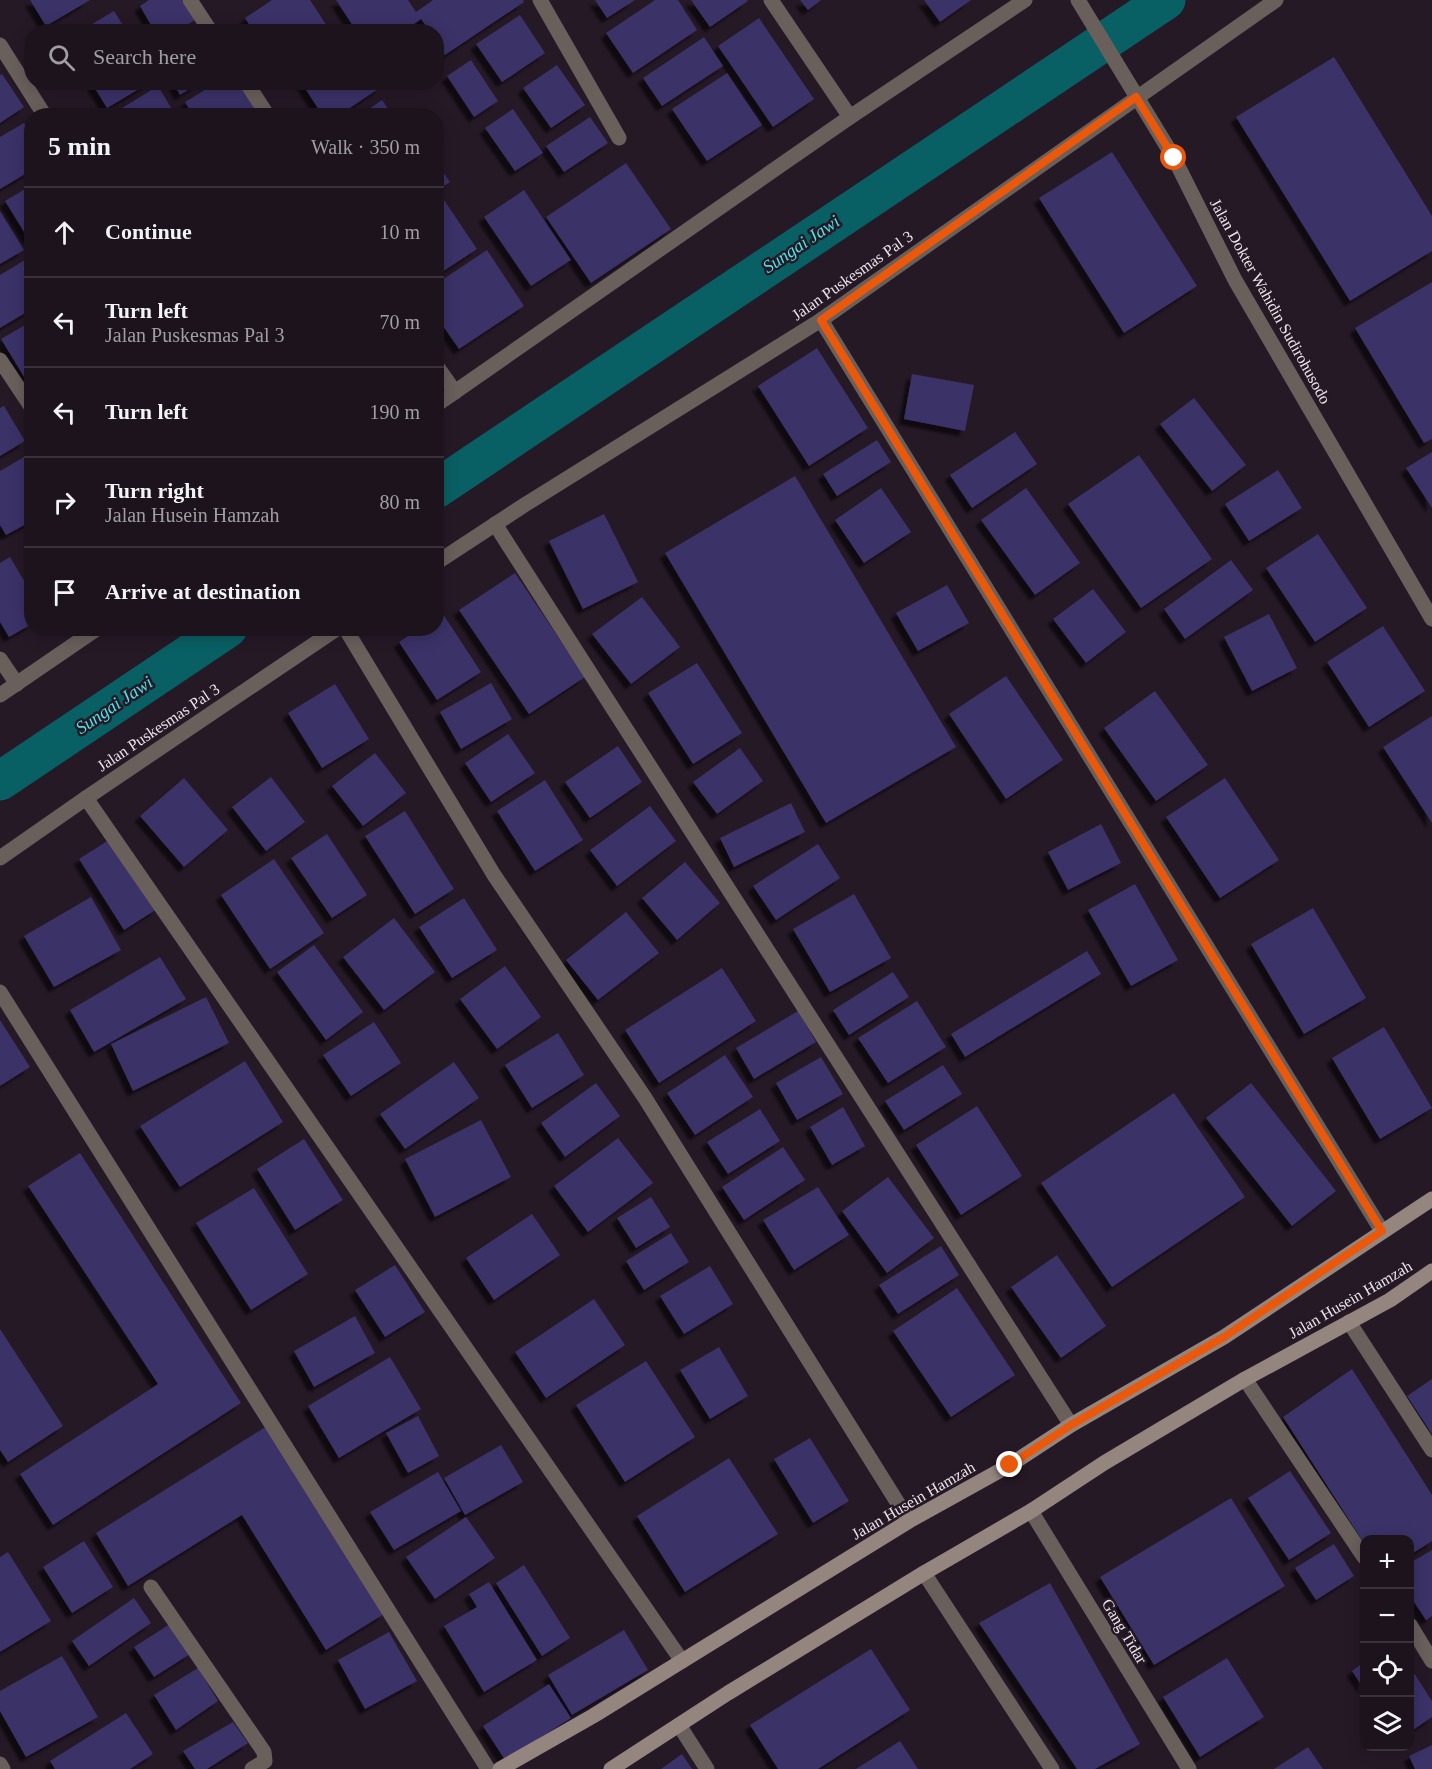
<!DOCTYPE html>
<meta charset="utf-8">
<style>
body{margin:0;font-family:"Times New Roman",serif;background:#292029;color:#f1f3f6}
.controls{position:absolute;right:18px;bottom:18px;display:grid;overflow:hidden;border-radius:12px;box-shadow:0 3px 15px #0003}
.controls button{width:54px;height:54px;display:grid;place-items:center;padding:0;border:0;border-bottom:2px solid #3a323b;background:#1c131c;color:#f1f3f6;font:30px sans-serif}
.stop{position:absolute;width:18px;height:18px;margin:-14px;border:4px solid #ea580c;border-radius:50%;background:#fff}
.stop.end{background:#ea580c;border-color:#fff;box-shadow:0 2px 6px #0008}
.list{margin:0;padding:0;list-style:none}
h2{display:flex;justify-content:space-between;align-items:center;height:78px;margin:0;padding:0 24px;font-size:26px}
h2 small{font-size:20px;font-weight:400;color:#a09ea3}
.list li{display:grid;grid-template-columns:39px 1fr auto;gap:18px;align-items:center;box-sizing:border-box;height:90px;padding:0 24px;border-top:2px solid #3a323b}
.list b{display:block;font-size:22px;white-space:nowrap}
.list p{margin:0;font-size:20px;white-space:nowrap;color:#a09ea3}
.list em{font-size:20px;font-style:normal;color:#a09ea3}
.icon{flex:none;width:33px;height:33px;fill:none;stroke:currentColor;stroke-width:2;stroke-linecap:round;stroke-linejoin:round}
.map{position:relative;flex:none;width:1432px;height:1769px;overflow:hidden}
.search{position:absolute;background:#1c131c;box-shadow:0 3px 15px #0003;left:24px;top:24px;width:420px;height:66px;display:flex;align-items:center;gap:15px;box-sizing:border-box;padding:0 21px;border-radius:24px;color:#a09ea3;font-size:22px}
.panel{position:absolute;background:#1c131c;box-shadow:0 3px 15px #0003;left:24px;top:108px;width:420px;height:528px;border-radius:24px}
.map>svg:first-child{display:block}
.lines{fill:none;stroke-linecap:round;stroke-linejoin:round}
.canal{stroke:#096064;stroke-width:39}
.building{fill:#3b3167;filter:url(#shadow)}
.street{stroke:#69605c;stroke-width:15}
.secondary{stroke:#94857f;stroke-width:15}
.route{stroke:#ea580c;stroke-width:8}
.labels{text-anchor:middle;stroke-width:5;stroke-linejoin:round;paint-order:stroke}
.street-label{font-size:16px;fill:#ebe2ea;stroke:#261926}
.water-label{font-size:18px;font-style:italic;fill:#4ee0e6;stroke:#261926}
</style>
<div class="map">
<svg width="1432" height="1769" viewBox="0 0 1432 1769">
<defs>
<filter id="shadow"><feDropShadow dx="-5.5" dy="5.5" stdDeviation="1.5" flood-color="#0009"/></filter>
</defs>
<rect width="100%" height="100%" fill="#261926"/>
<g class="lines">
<g class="canal">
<polyline points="436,489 1166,0"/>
<polyline points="0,781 228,628"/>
</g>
</g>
<g class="building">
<polygon points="30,0 90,0 46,26"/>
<polygon points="149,0 182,0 195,20 176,32 155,32 140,6"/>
<polygon points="272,0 310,0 331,32 254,32 245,18"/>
<polygon points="336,0 408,0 416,12 433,0 523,0 524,2 445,55 436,42 436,32 430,32 421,19 403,32 357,32"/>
<polygon points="595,0 635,0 607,18"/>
<polygon points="655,0 678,0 697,30 633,73 606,33"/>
<polygon points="691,0 747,0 748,1 710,27"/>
<polygon points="800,0 821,0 808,10"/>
<polygon points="924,0 971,0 940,22"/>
<polygon points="114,11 127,32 79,32"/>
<polygon points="520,15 545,53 502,82 476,44"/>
<polygon points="759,18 814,99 773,127 718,46"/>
<polygon points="704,37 723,66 662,106 643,78"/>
<polygon points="1334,57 1432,216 1432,251 1350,301 1236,117"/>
<polygon points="471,60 498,101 474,117 447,76"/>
<polygon points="557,65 585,105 551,128 523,88"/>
<polygon points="727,73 762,125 707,161 672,109"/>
<polygon points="2,74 24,107 0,123 0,75"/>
<polygon points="91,82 151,82 107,108"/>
<polygon points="173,82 201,82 180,95"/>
<polygon points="218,82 239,82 259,116 193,116 185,102"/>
<polygon points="301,82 378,82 381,87 338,116 323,116"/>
<polygon points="158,86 176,116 109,116"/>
<polygon points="382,100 393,116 359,116"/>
<polygon points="513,109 543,153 515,171 485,128"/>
<polygon points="590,117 608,143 564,172 546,146"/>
<polygon points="24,123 32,136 32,170 0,189 0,137"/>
<polygon points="1112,152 1197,286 1124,333 1039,198"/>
<polygon points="436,162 450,182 436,191"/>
<polygon points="626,163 671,229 591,283 546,217"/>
<polygon points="32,185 32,239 29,240 5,201"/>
<polygon points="524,190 571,260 531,286 484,217"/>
<polygon points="442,197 477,249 436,276 436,201"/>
<polygon points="0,211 24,250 0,264"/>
<polygon points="487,250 524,306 459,349 436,316 436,284"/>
<polygon points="30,257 32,259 32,309 0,328 0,275"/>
<polygon points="1432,282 1432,439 1424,443 1355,328"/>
<polygon points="32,321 32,377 26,380 1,339"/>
<polygon points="817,348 868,428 809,466 758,386"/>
<polygon points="912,374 974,385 965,431 904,419"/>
<polygon points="1194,398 1246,465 1212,491 1160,424"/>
<polygon points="4,406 25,441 0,456 0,408"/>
<polygon points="1015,432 1037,464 972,508 950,475"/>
<polygon points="877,440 891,462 837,496 823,474"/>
<polygon points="1432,452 1432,508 1406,468"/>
<polygon points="1139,455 1212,559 1141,608 1068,504"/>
<polygon points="24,457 32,470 32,521 6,535 0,525 0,471"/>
<polygon points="1278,470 1302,508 1249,541 1225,504"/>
<polygon points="795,476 956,747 826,823 665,553"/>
<polygon points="881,488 911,532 864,563 835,520"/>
<polygon points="1026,488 1080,563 1035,595 981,520"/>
<polygon points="604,514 638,582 583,609 549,541"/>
<polygon points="1318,534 1367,608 1315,642 1266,568"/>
<polygon points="10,557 32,594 32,624 9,637 0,622 0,563"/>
<polygon points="1231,560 1253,590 1185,639 1164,609"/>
<polygon points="515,573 585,677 529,714 459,610"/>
<polygon points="947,585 969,623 918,651 896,613"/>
<polygon points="1093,589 1126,632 1086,663 1053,619"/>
<polygon points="642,597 680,647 631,684 592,634"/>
<polygon points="443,614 481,672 437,700 399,642 420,628 436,628 436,618"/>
<polygon points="1269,614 1297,668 1252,691 1224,637"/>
<polygon points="1383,626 1425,691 1369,727 1327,662"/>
<polygon points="697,663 742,733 693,764 648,693"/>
<polygon points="1006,676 1063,760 1006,799 949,714"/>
<polygon points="491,683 512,719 461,749 440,712"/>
<polygon points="335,684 369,739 322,768 288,713"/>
<polygon points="1155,691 1208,765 1156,801 1104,728"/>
<polygon points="1432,716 1432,823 1383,747"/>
<polygon points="508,734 535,773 491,802 465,763"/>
<polygon points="618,746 642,782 590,818 565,782"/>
<polygon points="740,748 763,781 717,814 693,782"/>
<polygon points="375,753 406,793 363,826 332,786"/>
<polygon points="271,777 305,822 266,851 232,807"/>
<polygon points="184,778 228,830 184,867 140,816"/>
<polygon points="1225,778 1279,860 1220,898 1166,817"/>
<polygon points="545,780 583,840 535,871 497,811"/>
<polygon points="791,803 805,832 734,867 720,838"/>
<polygon points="650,806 676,841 617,886 590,850"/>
<polygon points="405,811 454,889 415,914 365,836"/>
<polygon points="1101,824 1121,863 1068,890 1048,852"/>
<polygon points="327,834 367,895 332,918 291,858"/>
<polygon points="112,838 157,909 124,930 79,859"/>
<polygon points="818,844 840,878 776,920 753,886"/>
<polygon points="274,859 324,933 270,969 221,895"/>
<polygon points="685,862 720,903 677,940 642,898"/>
<polygon points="1135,884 1178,960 1131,986 1088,910"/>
<polygon points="854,894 891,958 830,992 793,929"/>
<polygon points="91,897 121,950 54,987 24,936"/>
<polygon points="464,898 497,950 452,978 419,927"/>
<polygon points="1313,908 1366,998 1304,1034 1251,944"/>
<polygon points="626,912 659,953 598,1000 566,960"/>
<polygon points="394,918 435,972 384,1010 343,957"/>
<polygon points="314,945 363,1012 326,1040 277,972"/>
<polygon points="1087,951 1101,974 965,1057 951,1034"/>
<polygon points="160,957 186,999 94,1052 70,1010"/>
<polygon points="505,966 541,1017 497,1049 460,999"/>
<polygon points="722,968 756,1021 659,1083 625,1030"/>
<polygon points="893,972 909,997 849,1035 833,1010"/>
<polygon points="206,997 229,1043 133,1091 111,1044"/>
<polygon points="917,1001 946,1047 888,1083 858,1038"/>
<polygon points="798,1011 816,1042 754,1079 736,1048"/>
<polygon points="0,1020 30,1067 0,1086"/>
<polygon points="374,1022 401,1063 351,1096 323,1055"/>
<polygon points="1384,1027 1432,1108 1380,1139 1332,1058"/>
<polygon points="558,1033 584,1075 532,1108 505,1065"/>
<polygon points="725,1055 753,1097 695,1135 667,1093"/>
<polygon points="821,1057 843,1094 797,1120 776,1083"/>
<polygon points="245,1061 283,1122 180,1187 140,1126"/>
<polygon points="454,1062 479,1098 405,1149 380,1114"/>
<polygon points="943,1065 962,1094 904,1130 885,1101"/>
<polygon points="596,1083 620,1116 565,1157 541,1123"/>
<polygon points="1251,1083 1336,1191 1292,1226 1206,1118"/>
<polygon points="1174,1093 1245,1197 1112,1287 1041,1183"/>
<polygon points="977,1106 1022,1176 961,1215 916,1145"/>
<polygon points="843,1107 865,1146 832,1165 810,1127"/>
<polygon points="760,1109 780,1141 728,1174 707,1142"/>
<polygon points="481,1120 511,1177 435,1217 405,1159"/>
<polygon points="618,1138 653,1183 588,1232 554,1186"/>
<polygon points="304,1139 343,1200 295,1230 257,1169"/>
<polygon points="783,1147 805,1180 744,1220 722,1187"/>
<polygon points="80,1153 241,1403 53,1525 20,1474 158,1384 28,1186"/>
<polygon points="888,1177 934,1238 887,1273 842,1211"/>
<polygon points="818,1187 849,1235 794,1270 763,1220"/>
<polygon points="254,1188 308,1274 251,1310 196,1223"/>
<polygon points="651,1197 670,1227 636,1248 617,1218"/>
<polygon points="532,1214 560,1255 494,1300 466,1258"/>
<polygon points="671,1233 689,1262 644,1290 626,1261"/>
<polygon points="941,1246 959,1275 898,1314 879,1285"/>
<polygon points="1057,1255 1106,1326 1061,1358 1011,1287"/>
<polygon points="395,1265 425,1312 385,1337 355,1290"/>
<polygon points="710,1266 733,1304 684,1334 660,1296"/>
<polygon points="957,1288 1015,1375 951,1417 893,1331"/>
<polygon points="594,1299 625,1345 546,1398 515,1352"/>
<polygon points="355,1316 375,1353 314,1387 294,1351"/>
<polygon points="0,1329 63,1426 8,1462 0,1450"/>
<polygon points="719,1347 748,1396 710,1419 680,1370"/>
<polygon points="390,1357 421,1409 339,1458 308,1406"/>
<polygon points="646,1361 695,1437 625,1482 576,1405"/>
<polygon points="1352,1369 1432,1495 1432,1541 1410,1555 1410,1540 1364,1540 1364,1543 1283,1417"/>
<polygon points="1432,1379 1432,1434 1407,1396"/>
<polygon points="418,1416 439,1456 408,1473 386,1433"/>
<polygon points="267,1426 384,1614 326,1650 242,1515 128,1586 96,1533"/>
<polygon points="810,1438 849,1501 813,1523 774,1459"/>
<polygon points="501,1445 523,1482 465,1515 444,1478"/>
<polygon points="729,1458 778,1534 685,1592 637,1516"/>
<polygon points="1290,1471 1331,1533 1289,1560 1248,1498"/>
<polygon points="438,1472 461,1511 394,1550 370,1512"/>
<polygon points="1231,1498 1285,1586 1154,1665 1100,1577"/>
<polygon points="466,1517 495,1558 435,1599 406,1557"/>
<polygon points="84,1541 113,1587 72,1613 43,1567"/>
<polygon points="1334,1544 1354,1576 1316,1600 1295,1568"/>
<polygon points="1432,1550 1432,1616 1426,1620 1410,1596 1410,1563"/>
<polygon points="8,1552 51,1621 0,1652 0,1557"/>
<polygon points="524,1565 570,1638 542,1656 496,1583"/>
<polygon points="489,1582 537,1660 484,1692 444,1626 477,1607 469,1594"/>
<polygon points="1050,1583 1140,1744 1095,1769 1077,1769 979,1623"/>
<polygon points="134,1598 151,1623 89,1666 72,1641"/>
<polygon points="170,1624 190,1654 154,1677 134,1647"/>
<polygon points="624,1630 648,1670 572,1715 548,1675"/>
<polygon points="389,1632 417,1681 365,1709 338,1660"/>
<polygon points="871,1649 910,1710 818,1769 778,1769 750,1725"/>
<polygon points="62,1656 98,1717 26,1757 0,1711 0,1691"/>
<polygon points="1227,1658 1264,1717 1200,1757 1163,1697"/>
<polygon points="1364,1662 1364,1689 1352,1671"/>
<polygon points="1410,1667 1432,1701 1432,1717 1410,1732"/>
<polygon points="198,1668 218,1701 176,1730 154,1695"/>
<polygon points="549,1684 571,1718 505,1760 483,1726"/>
<polygon points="126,1713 153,1754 130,1769 55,1769 50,1761"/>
<polygon points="233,1722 248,1743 207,1769 195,1769 183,1751"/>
<polygon points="900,1741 918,1769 856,1769"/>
<polygon points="1432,1745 1432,1769 1415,1769 1409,1756"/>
<polygon points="1308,1747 1323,1769 1274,1769"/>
<polygon points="682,1754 692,1769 661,1769"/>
</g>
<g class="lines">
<g class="street">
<polyline points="190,0 211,32"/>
<polyline points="540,0 619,138"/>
<polyline points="771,0 850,117"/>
<polyline points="1078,0 1174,158 1235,280 1432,619"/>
<polyline points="0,45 45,116"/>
<polyline points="246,82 268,116"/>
<polyline points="821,320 1382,1231"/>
<polyline points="0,360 32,408"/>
<polyline points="436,365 455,392"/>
<polyline points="436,405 850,117 1025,0"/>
<polyline points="495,524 1071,1425"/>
<polyline points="436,563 526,504 821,320 1276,0"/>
<polyline points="345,628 494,875 645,1098 909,1521"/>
<polyline points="0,659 17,684"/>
<polyline points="0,695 98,628"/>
<polyline points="86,798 682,1661"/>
<polyline points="0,858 86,798 338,628"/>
<polyline points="0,992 488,1769"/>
<polyline points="1349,1322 1432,1450"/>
<polyline points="1245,1379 1364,1557"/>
<polyline points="1031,1511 1189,1769"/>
<polyline points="924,1573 1052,1769"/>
<polyline points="151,1587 264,1752 265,1761 252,1769"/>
<polyline points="1410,1625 1432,1661"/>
<polyline points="679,1725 707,1769"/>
<polyline points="0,1764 3,1769"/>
</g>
<g class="secondary">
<polyline points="500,1769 593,1716 909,1521 1010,1465 1071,1425 1224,1337 1432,1199"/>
<polyline points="611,1769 728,1693 924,1573 1031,1511 1104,1463 1245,1379 1390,1300 1432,1271"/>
</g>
</g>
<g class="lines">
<polyline class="route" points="1010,1465 1071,1425 1224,1337 1382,1231 821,320 1136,97 1174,158"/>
</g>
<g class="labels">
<g class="street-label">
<text transform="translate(852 275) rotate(-35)" y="6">Jalan Puskesmas Pal 3</text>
<text transform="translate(1271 301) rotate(61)" y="6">Jalan Dokter Wahidin Sudirohusodo</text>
<text transform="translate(158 727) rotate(-34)" y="6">Jalan Puskesmas Pal 3</text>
<text transform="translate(1350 1299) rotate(-30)" y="6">Jalan Husein Hamzah</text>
<text transform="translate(913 1500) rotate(-30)" y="6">Jalan Husein Hamzah</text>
<text transform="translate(1125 1631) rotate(59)" y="6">Gang Tidar</text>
</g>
<g class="water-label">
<text transform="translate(801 244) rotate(-34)" y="6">Sungai Jawi</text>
<text transform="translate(114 705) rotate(-34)" y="6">Sungai Jawi</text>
</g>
</g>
</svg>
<div class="controls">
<button>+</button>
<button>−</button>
<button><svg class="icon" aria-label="locate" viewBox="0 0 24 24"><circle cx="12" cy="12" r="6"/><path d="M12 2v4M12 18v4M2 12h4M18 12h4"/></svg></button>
<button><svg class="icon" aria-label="layers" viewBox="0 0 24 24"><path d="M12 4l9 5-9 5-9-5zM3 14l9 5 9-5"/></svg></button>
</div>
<div class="stop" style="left:1174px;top:158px"></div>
<div class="stop end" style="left:1010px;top:1465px"></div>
<div class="search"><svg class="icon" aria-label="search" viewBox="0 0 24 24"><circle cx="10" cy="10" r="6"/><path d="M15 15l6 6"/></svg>Search here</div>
<section class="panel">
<h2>5 min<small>Walk · 350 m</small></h2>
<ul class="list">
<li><svg class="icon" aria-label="ahead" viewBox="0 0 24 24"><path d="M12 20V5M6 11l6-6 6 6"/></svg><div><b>Continue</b></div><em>10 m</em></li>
<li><svg class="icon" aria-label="left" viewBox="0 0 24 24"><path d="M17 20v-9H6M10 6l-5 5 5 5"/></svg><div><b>Turn left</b><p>Jalan Puskesmas Pal 3</p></div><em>70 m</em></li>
<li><svg class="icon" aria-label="left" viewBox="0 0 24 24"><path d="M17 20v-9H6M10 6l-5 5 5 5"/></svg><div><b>Turn left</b></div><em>190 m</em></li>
<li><svg class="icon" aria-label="right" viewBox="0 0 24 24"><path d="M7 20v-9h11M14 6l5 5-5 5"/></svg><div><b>Turn right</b><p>Jalan Husein Hamzah</p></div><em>80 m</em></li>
<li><svg class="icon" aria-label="arrive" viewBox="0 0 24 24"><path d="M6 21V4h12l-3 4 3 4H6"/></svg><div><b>Arrive at destination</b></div></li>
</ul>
</section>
</div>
